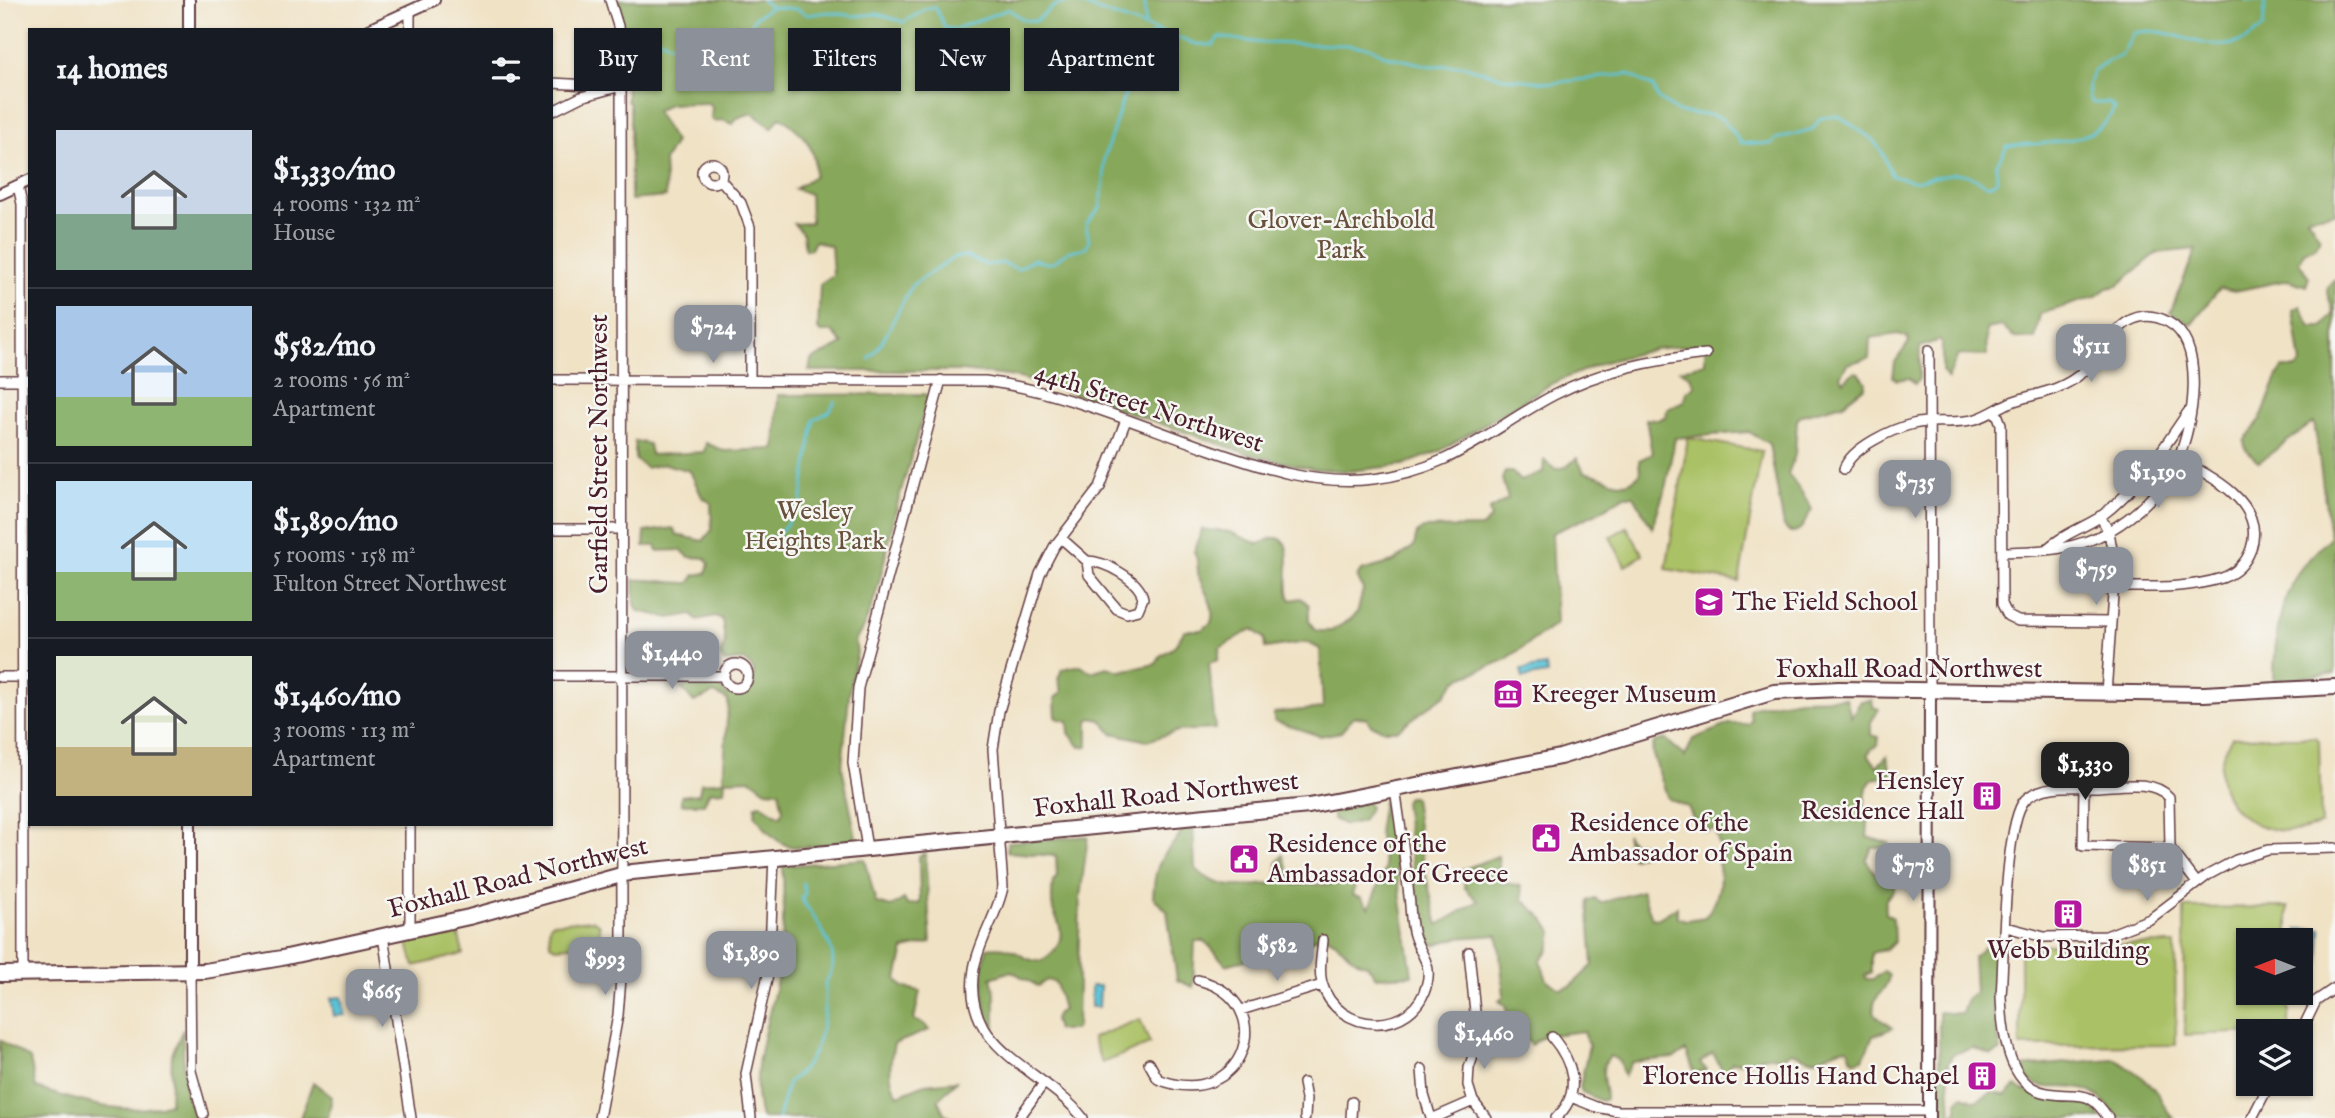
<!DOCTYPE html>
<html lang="en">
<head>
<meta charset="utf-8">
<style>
	body { margin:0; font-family:"IM FELL English",serif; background:#242831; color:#f1f3f6; height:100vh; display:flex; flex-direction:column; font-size:26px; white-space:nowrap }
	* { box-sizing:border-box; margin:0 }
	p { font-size:23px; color:#9ea1a6 }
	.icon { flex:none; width:38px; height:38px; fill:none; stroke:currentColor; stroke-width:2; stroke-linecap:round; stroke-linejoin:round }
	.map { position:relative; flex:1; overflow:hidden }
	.drawer { position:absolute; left:28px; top:28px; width:525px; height:798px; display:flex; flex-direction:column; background:#171b24; border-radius:0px; box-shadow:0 2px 5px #0004 }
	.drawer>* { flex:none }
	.hud { position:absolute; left:574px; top:28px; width:665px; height:63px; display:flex; gap:14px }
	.needle { width:46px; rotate:270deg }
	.buttons { position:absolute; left:2236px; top:928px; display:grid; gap:14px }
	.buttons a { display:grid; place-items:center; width:77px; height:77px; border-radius:0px; background:#171b24; box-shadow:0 2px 5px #0004; font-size:35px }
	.price { position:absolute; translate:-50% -60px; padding:0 16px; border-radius:14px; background:#8c9099; color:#fff; font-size:23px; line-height:46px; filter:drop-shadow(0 2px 4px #0008) }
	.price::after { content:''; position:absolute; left:50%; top:42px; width:21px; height:16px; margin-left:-10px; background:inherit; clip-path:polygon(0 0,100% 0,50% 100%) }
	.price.active { background:#222; color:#fff }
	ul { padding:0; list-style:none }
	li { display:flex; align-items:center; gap:21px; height:175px; padding:0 28px }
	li+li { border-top:2px solid #363941 }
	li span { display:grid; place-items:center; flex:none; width:196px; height:140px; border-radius:0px; color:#555 }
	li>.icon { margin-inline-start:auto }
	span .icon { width:84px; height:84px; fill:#fffc; stroke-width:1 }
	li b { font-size:30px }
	h2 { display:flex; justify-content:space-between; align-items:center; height:84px; padding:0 28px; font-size:30px }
	.pill { padding:0 24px; border-radius:0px; background:#171b24; box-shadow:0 2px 5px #0004; font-size:24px; line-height:63px }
	.pill.active { background:#8c9099; color:#fff }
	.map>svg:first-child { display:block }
</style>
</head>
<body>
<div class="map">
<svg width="2335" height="1118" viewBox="0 0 2335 1118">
	<rect width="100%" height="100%" fill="#f6f6f2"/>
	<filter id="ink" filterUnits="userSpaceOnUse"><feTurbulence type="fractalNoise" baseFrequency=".0143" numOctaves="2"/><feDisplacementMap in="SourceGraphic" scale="14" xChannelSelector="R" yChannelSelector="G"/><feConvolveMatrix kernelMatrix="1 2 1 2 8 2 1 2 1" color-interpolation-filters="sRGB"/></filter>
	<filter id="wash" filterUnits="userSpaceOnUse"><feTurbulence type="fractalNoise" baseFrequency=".00686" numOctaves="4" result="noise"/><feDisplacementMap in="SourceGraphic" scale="28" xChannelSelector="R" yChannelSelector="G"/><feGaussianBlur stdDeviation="1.57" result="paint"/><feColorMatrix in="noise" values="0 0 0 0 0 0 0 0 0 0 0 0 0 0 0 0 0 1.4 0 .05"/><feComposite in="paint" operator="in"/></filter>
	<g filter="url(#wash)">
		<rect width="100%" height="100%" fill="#f0e2c5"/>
		<!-- green -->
		<path fill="#aac165" stroke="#7a7048" stroke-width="2" d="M1688 438 1762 451 1739 582 1666 569Z
			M1627 527 1643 555 1625 566 1610 537Z
			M2232 737H2315L2319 740 2321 824C2259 851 2193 795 2232 737Z
			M2288 907V940H2249V992H2289V1031L2185 1035 2184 908Z
			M593 920 599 925 600 939 597 944 556 947 550 944 549 927 552 923Z
			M457 927 463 954 414 966 407 939Z
			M2175 944 2176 1045 2020 1046V945Z
			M1140 1019 1150 1044 1102 1063 1092 1038Z"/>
		<!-- forest -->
		<path fill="#87a75a" stroke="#686342" stroke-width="2" d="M618 0H2335V213L2307 217 2320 238 2315 247 2304 252 2299 262 2309 277 2306 286 2288 280 2235 291 2220 288 2191 324 2170 313 2196 249 2157 253 2117 286 2107 288 2095 297 2040 314 2035 339 2014 338 2003 326 1986 329 1987 356 1958 355 1948 379 1942 371V344L1939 340 1920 347 1919 379 1915 384 1909 378 1897 380 1893 377 1895 362 1909 342 1907 337 1898 334 1870 338 1869 358 1847 364 1840 376 1844 381 1854 372 1859 373 1866 382 1865 387 1843 404 1802 415 1797 420 1795 455 1788 474C1793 479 1810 504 1812 510 1804 520 1804 533 1789 532L1784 527 1769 444 1749 432 1675 438 1665 489 1652 528 1634 496H1625L1595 514 1552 533 1556 624 1505 660 1456 680 1445 695 1397 730H1385L1371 725 1367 719 1354 716 1341 732 1320 736 1274 721V713L1323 708 1320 649 1307 642 1265 648 1264 638 1252 629 1220 648 1218 660 1209 663 1215 729 1178 731 1147 741 1112 733 1101 720 1091 718 1088 721V746L1080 747 1069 733 1068 721 1056 718 1055 698 1062 692 1058 679 1062 669 1081 665 1091 672 1107 667 1120 671 1156 664 1160 656 1174 647 1185 630H1201L1211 623C1217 604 1202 590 1198 574 1197 565 1199 561 1194 552L1202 529 1230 532 1258 544C1264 543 1267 539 1273 538 1299 535 1281 586 1291 600L1301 598 1309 605V621L1316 631H1331L1351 619 1358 611 1363 589 1357 577 1361 571 1393 562 1414 546 1417 533 1423 528 1483 527 1491 518 1489 510 1508 499 1502 479 1505 472H1512L1520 481 1543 472 1544 460 1555 469 1566 467 1577 458 1584 472C1610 477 1622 493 1640 474L1639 460 1652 454 1646 419 1658 420 1666 416 1667 409 1684 401 1686 392 1695 386 1690 376 1680 370 1705 363V347L1697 345 1654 349 1605 362 1553 383 1438 452 1403 465 1350 471 1313 469 1252 455 1075 394 1016 377 961 371H809L811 360 843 344 832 332H821L818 329 820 284 833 275 831 246 815 241 811 249 805 250 803 234 794 224 811 223 810 194 795 189 814 176C818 148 802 131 780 117L772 128 752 113 737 118 733 124 722 120 716 122 711 119 712 106 708 103 669 104 656 111 675 142 664 161 666 197 631 200 630 104 627 101 625 39Z
			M2335 279V673L2274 681C2274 644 2278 606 2297 574 2305 561 2320 549 2330 537L2314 422 2259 462 2246 450 2244 442C2247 435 2253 431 2257 424 2269 406 2271 384 2283 368H2297L2301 364 2293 310 2300 306 2311 327H2323L2333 314C2332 299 2319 291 2335 279Z
			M925 394 928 396C919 433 907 469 897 506 888 541 876 615 855 640L857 653 850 687 842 767 856 837C846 844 797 850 786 845 772 839 764 827 755 815L756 805 761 804 780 816 783 810 779 791 766 790 751 779 725 780 724 791 709 792 704 804H681V796L699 794 701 783 723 781 728 704V700L714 693 694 702 681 688 694 683H716L727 695H737L750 689 754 670 744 660 724 662 720 656 725 643 722 619 715 616 697 620 692 614 670 618 638 611 635 604 634 580C654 578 670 584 689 583L695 575 706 573 709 564 705 558 689 557 681 550 657 551V546H644L645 532 673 528 677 535 703 541 712 530 711 503 702 497 690 471 665 464 646 468 635 459V441L649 444 651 455 704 452 706 443 724 451 775 449 778 395Z
			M1846 698 1851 717 1861 701 1872 700 1873 707 1879 709 1871 722V735L1879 737 1878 745 1871 749 1868 755 1877 766 1887 756 1892 775 1873 779 1867 787 1864 807 1869 812 1867 837 1889 843 1887 847 1872 848 1866 860 1880 880 1895 884 1894 891C1885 898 1884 902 1885 913L1893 918 1894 942 1887 949 1871 953V973L1865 975 1866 979H1873L1884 971 1889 976C1889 990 1868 998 1875 1013 1878 1021 1888 1023 1893 1028L1873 1036 1863 1059 1856 1061 1852 1059 1848 1048C1835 1048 1827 1057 1814 1059 1806 1059 1799 1054 1791 1052L1780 1058C1765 1051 1750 1066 1732 1062L1724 1074 1713 1053 1700 1063 1707 1070 1695 1074 1686 1051 1674 1058 1632 1062 1624 1076 1619 1061 1610 1056C1597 1069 1606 1084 1606 1099L1601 1101 1582 1092 1580 1087 1589 1045 1584 1031 1543 1036 1531 1045 1524 1037H1496L1494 1033C1505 1027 1510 1017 1505 1005L1499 1001 1504 996 1498 935 1457 938 1427 947 1420 929 1404 802 1408 797H1414L1423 864 1438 925 1478 901 1465 888 1462 870 1498 856 1501 882 1521 886 1523 900 1543 918 1553 933 1549 950 1540 960 1547 980 1560 989 1571 986 1593 965 1588 901 1595 898 1600 903 1642 891 1652 918 1657 919 1677 907V917L1686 920 1705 917C1718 901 1723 883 1718 862L1722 856 1715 829 1705 831 1698 828 1688 807 1668 799 1652 752 1654 742 1666 739 1685 757 1693 739 1729 724H1748L1751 720 1749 710 1753 707 1800 699Z
			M1383 801 1389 817 1412 975 1376 977 1367 964C1349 962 1343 941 1323 936L1314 939 1287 962 1284 950 1226 965 1205 941H1195L1193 987 1177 980 1167 911 1153 897C1154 884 1155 870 1162 858 1168 847 1181 839 1183 826L1193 824 1195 868C1219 893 1246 886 1278 883L1277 863 1283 855 1294 885 1340 884 1348 877 1356 883 1352 895 1361 898 1369 908 1385 869 1378 832Z
			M1367 802 1370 808 1362 821 1345 825 1333 819V808Z
			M1626 834 1632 843 1639 842 1645 848 1643 854 1633 858 1630 855Z
			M1088 836 1080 898 1077 1026 1074 1030H1057L1054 1020 1057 1013 1063 1010 1056 983 1047 980 1038 986 1011 971 991 978 995 993V1028L992 1027C981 1002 980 975 987 948 1018 943 1019 962 1041 961 1062 949 1065 933 1055 915 1050 906 1052 890 1053 881L1057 877 1056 856 1007 852 1008 842Z
			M925 853 931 943 904 949 897 979 903 987 920 991 914 1020 924 1024 929 1030 894 1044C890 1062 887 1079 898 1095L925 1084 956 1081 938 1100 944 1113 952 1118H761C747 1067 771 1020 779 969 784 935 784 900 783 866L865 859 876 903 891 907 904 899 907 905 920 903 919 856Z
			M1993 946 1998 954 1994 1011 2001 1051 1992 1055 1973 1048 1953 1054 1948 1063 1951 1114 1957 1112V1101L1963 1096 1976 1101 1991 1093 2006 1095 2016 1086C2039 1099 2058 1099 2084 1099L2102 1118H1939V1012L1962 1014 1967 998 1975 992 1973 957 1984 947Z
			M183 1029C184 1061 181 1088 195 1118H0V1040L30 1059 36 1088C79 1101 127 1118 170 1103L172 1054Z
			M2112 1059C2123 1062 2147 1080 2155 1089 2163 1100 2163 1109 2174 1118H2116C2082 1059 2041 1112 2019 1067Z
			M313 1082 332 1097 328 1118H300Z"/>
		<!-- water -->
		<path fill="#5ac3d6" stroke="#527180" stroke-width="2" d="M1546 666 1547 674 1523 678 1521 670Z
			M2298 929H2321L2319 966H2301Z
			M1091 986H1100L1099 1007H1091Z
			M342 997 345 1015 334 1016 331 998Z"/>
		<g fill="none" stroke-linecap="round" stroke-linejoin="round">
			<!-- stream -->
			<path stroke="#5ac3d6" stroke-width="2.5" d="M762 0 771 7 796 9 808 15 828 12 853 16 877 14 904 22 927 8 935 7 945 28 955 29 1008 9 1024 20 1036 21 1054 6 1071 1 1196 44 1213 45 1219 37 1262 43 1347 45 1372 48 1386 56 1431 66 1461 65 1505 78 1553 83 1628 74 1653 87 1658 99 1680 113 1710 115 1722 119 1742 143 1772 144 1776 139 1813 129 1821 118 1839 116 1872 139 1882 152 1892 176 1914 181 1955 173 1968 175 1989 186 1997 180 1996 166 2007 146C2040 142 2100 147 2114 108L2109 103H2093L2089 98C2086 72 2097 64 2121 56L2134 33C2172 24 2204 55 2240 42 2248 40 2256 32 2263 28L2265 4 2260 0H2247
				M1145 0V25
				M652 35 676 47 722 38 737 39 748 33 754 18 770 8
				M869 359 881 344 912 285 955 257 965 256 987 265 1003 263 1018 269 1034 259C1051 265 1050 266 1064 254 1069 250 1080 250 1086 247L1089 241 1086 224 1100 208 1104 181V158L1124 96 1151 35 1158 31
				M762 547 780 533 801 504 814 420 830 411 835 401
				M778 1118 788 1082C821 1062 826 1018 825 982 848 956 816 923 801 898L805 894 803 883"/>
		</g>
	</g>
	<g filter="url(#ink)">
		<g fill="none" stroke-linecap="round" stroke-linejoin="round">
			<!-- minor casing -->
			<g stroke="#633c42" stroke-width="12">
				<path id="minor" d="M410 11V30
					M551 83 609 86
					M551 112 581 97 621 86
					M702 173a10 10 0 1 1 20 0a10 10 0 1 1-20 0Z
					M720 179 741 203 750 227V380
					M18 186 22 204 23 974
					M1929 350 1930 690
					M0 380H30
					M551 380 985 381C1062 391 1136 424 1208 449 1262 468 1316 486 1373 479 1452 470 1488 430 1554 395 1602 370 1652 360 1706 354
					M1996 411 2001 424 2002 604 2008 616 2018 621 2109 622
					M1844 469C1851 448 1892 429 1913 424 1934 419 1955 425 1976 419 1989 415 1998 408 2009 403 2021 398 2033 396 2045 392 2056 389 2069 383 2078 376 2105 353 2123 298 2168 322 2207 343 2193 426 2178 459 2166 487 2136 516 2109 531 2075 551 2041 551 2003 552
					M2100 516 2109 532 2115 567 2106 693
					M551 529H619
					M1061 538 1087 561 1089 575 1117 609 1127 613 1138 610 1143 598C1139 579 1104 561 1087 561
					M2048 548C2063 534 2083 528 2100 517 2137 490 2163 449 2188 412
					M2115 587C2150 587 2187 589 2222 578 2236 573 2246 563 2251 549 2268 497 2198 470 2162 451
					M724 676a12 12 0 1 1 24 0a12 12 0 1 1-24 0Z
					M551 676H724
					M0 677H30
					M2084 787 2083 846 2170 848
					M867 848 853 763 858 688 941 380
					M2006 927 2044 937 2106 936 2150 919 2208 875 2236 860 2268 850 2335 848
					M410 930V824
					M383 936 411 1118
					M1323 940C1322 954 1318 969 1322 983 1336 1035 1415 1038 1427 983 1432 964 1421 955 1415 938 1410 926 1411 909 1409 896 1405 861 1401 825 1395 790
					M1469 952 1475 1012 1481 1032 1469 1068 1468 1085 1473 1101 1486 1118
					M190 972 191 1071 203 1114
					M1241 1010 1322 985
					M2301 1032 2316 1001 2335 988
					M1552 1037C1573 1062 1583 1093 1556 1118
					M1149 1063 1158 1079C1244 1114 1283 1001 1198 980
					M1422 1069 1424 1095 1431 1118
					M1303 1083 1306 1099 1305 1118
					M1571 1097 1596 1107 1618 1111H1929
					M599 1118 618 1015 622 966 621 49 618 26 610 0
					M751 1118 746 1074 769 970 774 857
					M1019 1118 1044 1083
					M1083 1118C1044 1068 960 1051 974 969 979 940 997 916 1003 887L993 749 999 711 1040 574 1054 547 1100 487 1126 420
					M1351 1118 1352 1102
					M1434 1118 1473 1101
					M2108 1118C2088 1086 2078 1099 2047 1093 2007 1087 2002 1029 2001 996 2004 960 2004 822 2025 800 2042 783 2075 787 2098 787 2120 786 2153 779 2169 797L2170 848 2197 883
					M2252 1118 2270 1083"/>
			</g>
			<!-- tertiary casing -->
			<g stroke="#633c42" stroke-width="14">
				<path id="tertiary" d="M189 0V30
					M368 30 434 0
					M0 194 30 180
					M190 824V972
					M1929 1118 1930 690"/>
			</g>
			<!-- primary casing -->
			<g stroke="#633c42" stroke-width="18">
				<path id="primary" d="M0 974 205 971 282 958 469 917 632 872 1309 806 1560 757 1774 692 1839 689 2204 694 2335 687"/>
			</g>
			<!-- minor -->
			<use href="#minor" stroke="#fff" stroke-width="9"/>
			<!-- tertiary -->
			<use href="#tertiary" stroke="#fff" stroke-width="10"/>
			<!-- primary -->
			<use href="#primary" stroke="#fff" stroke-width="14"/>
		</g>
	</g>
	<!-- icons -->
	<defs>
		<g id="school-square" transform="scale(1.575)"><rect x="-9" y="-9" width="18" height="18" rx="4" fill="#b5179e" stroke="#f6f6f2"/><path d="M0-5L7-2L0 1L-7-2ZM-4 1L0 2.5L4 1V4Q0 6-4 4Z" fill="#fff"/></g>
		<g id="museum-square" transform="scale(1.575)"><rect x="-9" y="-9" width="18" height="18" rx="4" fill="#b5179e" stroke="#f6f6f2"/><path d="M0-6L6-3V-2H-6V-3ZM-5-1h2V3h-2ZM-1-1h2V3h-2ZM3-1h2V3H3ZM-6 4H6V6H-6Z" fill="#fff"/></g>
		<g id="building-square" transform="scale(1.575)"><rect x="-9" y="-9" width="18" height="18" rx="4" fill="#b5179e" stroke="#f6f6f2"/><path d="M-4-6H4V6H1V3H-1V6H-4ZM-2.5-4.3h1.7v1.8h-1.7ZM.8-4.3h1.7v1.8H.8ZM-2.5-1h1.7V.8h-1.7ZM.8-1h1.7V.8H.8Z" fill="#fff"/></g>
		<g id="civic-square" transform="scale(1.575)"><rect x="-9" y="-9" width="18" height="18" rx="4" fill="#b5179e" stroke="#f6f6f2"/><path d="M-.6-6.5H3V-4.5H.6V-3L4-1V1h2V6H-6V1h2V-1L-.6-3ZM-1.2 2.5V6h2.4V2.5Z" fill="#fff"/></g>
	</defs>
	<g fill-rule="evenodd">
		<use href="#school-square" x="1709" y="602"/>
		<use href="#museum-square" x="1508" y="694"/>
		<use href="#building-square" x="1987" y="796"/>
		<use href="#civic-square" x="1546" y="838"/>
		<use href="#civic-square" x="1244" y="859"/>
		<use href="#building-square" x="2068" y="914"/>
		<use href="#building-square" x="1982" y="1076"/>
	</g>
	<g text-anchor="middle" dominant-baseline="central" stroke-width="5" stroke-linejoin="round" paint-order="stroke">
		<!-- park labels -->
		<g font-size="26" fill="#67503c" stroke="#f6f6f2">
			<text x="1341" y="220">Glover-Archbold<tspan x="1341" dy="30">Park</tspan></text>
			<text x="815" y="511">Wesley<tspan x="815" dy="30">Heights Park</tspan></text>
		</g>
		<!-- street labels -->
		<g font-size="26" fill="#4a1f2b" stroke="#f6f6f2">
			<text transform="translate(1149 408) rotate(18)">44th Street Northwest</text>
			<text transform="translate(599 454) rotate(-90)">Garfield Street Northwest</text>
			<text x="1909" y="669">Foxhall Road Northwest</text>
			<text transform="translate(1166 795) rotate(-6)">Foxhall Road Northwest</text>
			<text transform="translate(518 878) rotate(-14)">Foxhall Road Northwest</text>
		</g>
		<!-- poi labels -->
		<g font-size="26" fill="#4a1f2b" stroke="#f6f6f2" text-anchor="start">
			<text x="1732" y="602">The Field School</text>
			<text x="1531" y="694">Kreeger Museum</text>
			<text x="1964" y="781" text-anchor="end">Hensley<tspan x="1964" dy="30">Residence Hall</tspan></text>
			<text x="1569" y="823">Residence of the<tspan x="1569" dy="30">Ambassador of Spain</tspan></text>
			<text x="1267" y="844">Residence of the<tspan x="1267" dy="30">Ambassador of Greece</tspan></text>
			<text x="2068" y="950" text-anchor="middle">Webb Building</text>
			<text x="1959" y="1076" text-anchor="end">Florence Hollis Hand Chapel</text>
		</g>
	</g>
</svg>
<div class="buttons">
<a><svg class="needle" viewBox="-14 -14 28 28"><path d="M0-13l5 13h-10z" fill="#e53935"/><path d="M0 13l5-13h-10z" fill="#9ea1a6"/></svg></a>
<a><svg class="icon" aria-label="layers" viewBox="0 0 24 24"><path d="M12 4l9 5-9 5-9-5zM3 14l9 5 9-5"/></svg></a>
</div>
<b class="price" style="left:713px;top:365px">$724</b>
<b class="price" style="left:2091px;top:384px">$511</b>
<b class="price" style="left:2158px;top:510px">$1,190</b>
<b class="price" style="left:1915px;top:520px">$735</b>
<b class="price" style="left:2096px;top:607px">$759</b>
<b class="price" style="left:672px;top:691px">$1,440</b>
<b class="price active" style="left:2085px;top:802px">$1,330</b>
<b class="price" style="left:1913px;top:903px">$778</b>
<b class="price" style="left:2147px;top:903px">$851</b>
<b class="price" style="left:1277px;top:983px">$582</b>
<b class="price" style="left:751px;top:991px">$1,890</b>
<b class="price" style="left:605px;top:997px">$993</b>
<b class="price" style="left:382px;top:1029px">$665</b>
<b class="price" style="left:1484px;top:1071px">$1,460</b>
<div class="hud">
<a class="pill">Buy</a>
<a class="pill active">Rent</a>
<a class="pill">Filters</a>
<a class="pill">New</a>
<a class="pill">Apartment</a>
</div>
<section class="drawer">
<h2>14 homes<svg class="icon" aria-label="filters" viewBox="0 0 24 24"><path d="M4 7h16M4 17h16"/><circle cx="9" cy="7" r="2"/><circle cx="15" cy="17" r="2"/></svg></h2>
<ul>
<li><span style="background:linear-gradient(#c9d6e8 60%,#7fa58c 0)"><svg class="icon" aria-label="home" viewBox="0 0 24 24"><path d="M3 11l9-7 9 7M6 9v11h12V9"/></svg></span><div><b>$1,330/mo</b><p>4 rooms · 132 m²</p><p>House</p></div></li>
<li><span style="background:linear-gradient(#a9c7e8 65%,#8fb573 0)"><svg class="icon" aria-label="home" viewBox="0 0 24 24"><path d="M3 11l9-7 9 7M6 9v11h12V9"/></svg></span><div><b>$582/mo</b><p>2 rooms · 56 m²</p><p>Apartment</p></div></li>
<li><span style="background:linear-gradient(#bfe0f5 65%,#8fb573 0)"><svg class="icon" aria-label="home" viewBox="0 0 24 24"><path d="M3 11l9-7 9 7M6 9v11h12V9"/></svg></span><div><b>$1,890/mo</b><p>5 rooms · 158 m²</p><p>Fulton Street Northwest</p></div></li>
<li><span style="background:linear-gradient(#dfe7d0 65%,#c2b280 0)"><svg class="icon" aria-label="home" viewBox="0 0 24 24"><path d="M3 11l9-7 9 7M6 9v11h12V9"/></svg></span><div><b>$1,460/mo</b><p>3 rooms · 113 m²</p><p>Apartment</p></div></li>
</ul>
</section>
</div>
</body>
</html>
